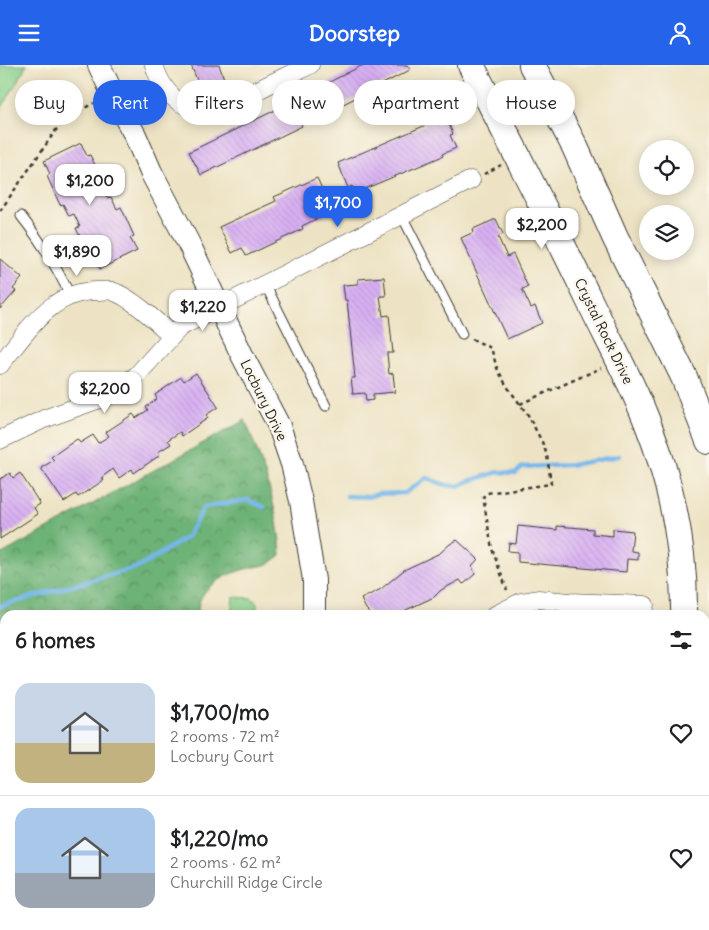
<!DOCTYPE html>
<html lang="en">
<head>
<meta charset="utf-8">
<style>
	body { margin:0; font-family:Delius,sans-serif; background:#f6f6f6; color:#202124; height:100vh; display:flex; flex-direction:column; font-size:19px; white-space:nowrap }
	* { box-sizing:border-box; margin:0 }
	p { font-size:16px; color:#757577 }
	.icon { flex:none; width:28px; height:28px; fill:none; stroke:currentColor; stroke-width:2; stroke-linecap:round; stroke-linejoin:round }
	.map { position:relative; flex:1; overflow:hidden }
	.drawer { position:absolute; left:0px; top:545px; width:710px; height:320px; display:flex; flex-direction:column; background:#fff; border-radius:15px 15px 0 0; box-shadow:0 2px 12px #0003 }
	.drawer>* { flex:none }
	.top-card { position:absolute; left:15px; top:15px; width:680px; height:45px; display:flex; gap:10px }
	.controls { position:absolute; left:639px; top:75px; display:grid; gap:10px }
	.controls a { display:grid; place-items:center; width:55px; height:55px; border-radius:50%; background:#fff; box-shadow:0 2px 12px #0003; font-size:25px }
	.price { position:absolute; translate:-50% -42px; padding:0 11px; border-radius:10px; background:#fff; color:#222; font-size:16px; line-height:32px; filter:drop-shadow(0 1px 2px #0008) }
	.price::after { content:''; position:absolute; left:50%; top:30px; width:15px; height:11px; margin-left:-8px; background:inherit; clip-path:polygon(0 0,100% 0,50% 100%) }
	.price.on { background:#2563eb; color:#fff }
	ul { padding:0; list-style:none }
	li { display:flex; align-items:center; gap:15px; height:125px; padding:0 15px }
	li+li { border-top:1px solid #e0e0e0 }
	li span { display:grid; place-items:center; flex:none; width:140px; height:100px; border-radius:15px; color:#555 }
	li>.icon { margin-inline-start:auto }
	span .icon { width:60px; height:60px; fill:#fffc; stroke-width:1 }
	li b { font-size:21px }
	h2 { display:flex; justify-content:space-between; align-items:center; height:60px; padding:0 15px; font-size:21px }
	.pill { padding:0 18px; border-radius:22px; background:#fff; box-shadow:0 2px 12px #0003; font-size:18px; line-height:45px }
	.pill.on { background:#2563eb; color:#fff }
	header { display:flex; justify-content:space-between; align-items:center; height:65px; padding:0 15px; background:#2563eb; color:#fff; font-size:22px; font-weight:700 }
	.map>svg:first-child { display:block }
</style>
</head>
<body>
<header><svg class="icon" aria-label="menu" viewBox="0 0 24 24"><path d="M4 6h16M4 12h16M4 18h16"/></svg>Doorstep<svg class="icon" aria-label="person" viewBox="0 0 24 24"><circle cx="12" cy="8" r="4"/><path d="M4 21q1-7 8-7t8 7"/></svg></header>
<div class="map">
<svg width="709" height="865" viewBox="0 0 709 865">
	<defs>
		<pattern id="forest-crowns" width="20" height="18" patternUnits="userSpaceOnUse" patternTransform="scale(1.25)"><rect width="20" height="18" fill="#6db276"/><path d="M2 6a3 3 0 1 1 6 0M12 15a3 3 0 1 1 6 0" fill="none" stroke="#599060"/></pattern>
		<pattern id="park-crowns" width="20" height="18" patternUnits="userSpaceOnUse" patternTransform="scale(1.25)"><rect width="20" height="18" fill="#87cf8a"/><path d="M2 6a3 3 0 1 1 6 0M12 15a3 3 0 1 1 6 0" fill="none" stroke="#74b176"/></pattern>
		<pattern id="building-back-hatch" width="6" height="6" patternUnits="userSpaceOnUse" patternTransform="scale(1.25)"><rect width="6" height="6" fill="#d8b0f3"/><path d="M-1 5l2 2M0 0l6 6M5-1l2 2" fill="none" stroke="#b997d0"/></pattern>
	</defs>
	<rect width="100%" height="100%" fill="#fbf7ec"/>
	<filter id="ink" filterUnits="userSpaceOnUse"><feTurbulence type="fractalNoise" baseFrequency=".02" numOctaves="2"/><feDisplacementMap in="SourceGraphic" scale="10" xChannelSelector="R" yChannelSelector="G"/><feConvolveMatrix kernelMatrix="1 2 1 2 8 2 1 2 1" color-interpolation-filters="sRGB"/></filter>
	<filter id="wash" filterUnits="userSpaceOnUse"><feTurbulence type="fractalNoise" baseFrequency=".0096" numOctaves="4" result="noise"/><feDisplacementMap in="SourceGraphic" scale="20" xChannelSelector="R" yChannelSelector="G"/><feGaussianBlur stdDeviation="1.12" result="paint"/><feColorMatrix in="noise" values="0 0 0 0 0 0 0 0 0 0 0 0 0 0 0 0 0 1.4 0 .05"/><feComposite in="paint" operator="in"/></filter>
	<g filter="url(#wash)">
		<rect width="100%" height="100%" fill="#ede3c4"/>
		<!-- forest -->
		<path fill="url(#forest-crowns)" stroke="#446749" d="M245 355C263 398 278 442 281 490 277 493 272 497 268 499 261 502 252 502 245 504 224 510 195 524 198 550H5V647L0 648V490Z"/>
		<!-- park -->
		<path fill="url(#park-crowns)" stroke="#527653" d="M233 532 252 533 257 539V550H231Z"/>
		<!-- pitch -->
		<path fill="#87cf8a" stroke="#527653" d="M0 0H27L0 46Z"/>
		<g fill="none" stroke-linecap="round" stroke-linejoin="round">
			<!-- stream -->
			<path stroke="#76b7ea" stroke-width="4.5" d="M347 431 369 432 377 429 405 428 426 413C438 416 454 427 466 417L498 407 516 408 522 402 571 400 619 391
				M0 541 139 502 187 472 204 442 248 435 264 442"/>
		</g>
		<g id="blocks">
			<!-- building -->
			<path fill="url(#building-back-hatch)" d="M191 0H219L226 19 202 28Z
				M363 0H407L410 5 310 56 298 33Z
				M290 38 302 61 201 110 189 87Z
				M442 42 453 69 450 70 456 83 442 89 443 91 355 128 352 121 348 123 338 98 426 60 422 51Z
				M81 78 87 91 90 90 97 104 104 119 101 120 107 133 111 132 117 144 121 142 134 171 130 173 137 186 100 204 93 191 90 192 76 163 80 162 74 149 69 151 63 139 60 140 47 111 50 109 44 96Z
				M317 113 327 135 323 138 328 148 302 161 303 164 246 191 242 183 232 188 219 162 276 136 274 132Z
				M496 154 503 169 498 172 507 192 513 189 528 222 522 224 531 243 535 241 542 258 507 274 461 173 474 167 473 164Z
				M0 194 22 213 13 224 16 226 0 244Z
				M384 212 386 231H380L383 251 389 250 393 288H387L389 309 393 308 395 327 373 329V335L366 336 365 328 353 329 351 313H355L347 235H345L343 220 358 219V214Z
				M196 308 218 342 206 350 208 353 182 371 180 367 168 375 171 379 158 387 160 390 134 408 132 404 119 413 113 404 102 412 104 415 92 423 78 432 76 429 64 437 41 403 54 395 51 392 77 374 80 378 93 370 98 378 109 371 106 367 133 349 136 353 148 345 146 342 157 334 155 330 181 312 184 316Z
				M10 408 13 413 20 408 40 439 34 443 38 449 0 474V414Z
				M518 461 557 465V461L593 464V469L613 471V464L633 466 631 486 638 487V495L627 494 626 507 518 497V487L508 486 509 478 516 479Z
				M457 475 478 494 472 501 475 509 465 518 463 519 460 515 441 525 434 532 406 545 401 550H372L366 544 361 534 381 524 404 505 440 488 450 479Z
				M5 661V716L0 722V667Z
				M75 860H119L123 865H69Z
				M276 860H345L362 865H274Z"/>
		</g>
	</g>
	<g filter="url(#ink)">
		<use href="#blocks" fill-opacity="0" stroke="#3b3a35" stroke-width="1"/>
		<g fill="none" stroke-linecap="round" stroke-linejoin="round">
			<!-- service casing -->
			<g stroke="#3b3a35" stroke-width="11">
				<path id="service" d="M401 149 462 269
					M21 151C41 176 56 201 70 230
					M265 219 326 341
					M0 806 5 812
					M642 860 661 865
					M21 865 28 860"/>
			</g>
			<!-- minor casing -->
			<g stroke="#3b3a35" stroke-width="19">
				<path id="minor" d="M154 0C165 35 190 53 227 39 238 35 248 29 258 25 275 16 293 8 310 0
					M0 300C27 267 50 226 97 226 102 226 108 225 112 226 131 232 156 256 171 270
					M0 375 44 354 105 332 122 322 137 310 180 262 471 115
					M569 537 645 540
					M495 550 521 537 538 534 569 537V550
					M0 752 5 749
					M422 860V865"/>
			</g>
			<!-- tertiary casing -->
			<g stroke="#3b3a35" stroke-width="24">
				<path id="tertiary" d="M99 0 115 34 135 70 151 107 189 179 243 292 279 361 292 399 301 436 314 515V550
					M705 617H709
					M196 865 200 860"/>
			</g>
			<!-- secondary casing -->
			<g stroke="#3b3a35" stroke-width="28">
				<path id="secondary" d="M471 0C512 80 553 160 592 241 610 278 631 316 646 354 671 416 685 483 684 550
					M532 0 575 82 615 172 684 312 709 376
					M705 741 709 725
					M620 865 621 860
					M672 865 673 860"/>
			</g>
			<!-- path -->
			<path stroke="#3b3a35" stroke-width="2.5" stroke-dasharray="4 4" stroke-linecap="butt" d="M484 109 501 100
				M0 146 56 65 73 49 94 38
				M472 274 491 283 497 303 506 320 528 350 542 377 547 390 551 419 487 428 483 432 492 484 507 525
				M520 339 601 303
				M0 732 5 728
				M0 842 3 847H0
				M139 860 142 865"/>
			<!-- service -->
			<use href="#service" stroke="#fff" stroke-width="9"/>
			<!-- minor -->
			<use href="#minor" stroke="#fff" stroke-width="18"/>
			<!-- tertiary -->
			<use href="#tertiary" stroke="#fff" stroke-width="22"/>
			<!-- secondary -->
			<use href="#secondary" stroke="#fff" stroke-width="26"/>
		</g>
	</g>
	<g text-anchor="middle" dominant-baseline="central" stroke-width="5" stroke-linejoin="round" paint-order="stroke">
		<!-- street labels -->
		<g font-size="14" fill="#1c1c1c" stroke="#fbf7ec">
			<text transform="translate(604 266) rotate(64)">Crystal Rock Drive</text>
			<text transform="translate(264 335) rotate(64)">Locbury Drive</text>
		</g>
	</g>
</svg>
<div class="controls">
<a><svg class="icon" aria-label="locate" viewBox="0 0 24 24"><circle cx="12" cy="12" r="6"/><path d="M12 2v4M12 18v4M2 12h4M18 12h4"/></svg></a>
<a><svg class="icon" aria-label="layers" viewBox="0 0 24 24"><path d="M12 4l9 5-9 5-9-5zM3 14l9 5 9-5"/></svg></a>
</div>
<b class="price" style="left:90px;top:141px">$1,200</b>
<b class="price on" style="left:338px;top:163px">$1,700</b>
<b class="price" style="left:542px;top:185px">$2,200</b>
<b class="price" style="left:77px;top:212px">$1,890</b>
<b class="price" style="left:203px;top:267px">$1,220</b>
<b class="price" style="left:105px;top:349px">$2,200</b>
<div class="top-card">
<a class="pill">Buy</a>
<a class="pill on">Rent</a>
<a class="pill">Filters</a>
<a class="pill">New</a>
<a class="pill">Apartment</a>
<a class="pill">House</a>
</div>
<section class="drawer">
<h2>6 homes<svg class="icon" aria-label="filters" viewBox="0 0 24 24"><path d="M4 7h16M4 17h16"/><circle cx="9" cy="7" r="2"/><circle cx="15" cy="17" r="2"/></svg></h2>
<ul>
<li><span style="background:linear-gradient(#c9d6e8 60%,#c2b280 0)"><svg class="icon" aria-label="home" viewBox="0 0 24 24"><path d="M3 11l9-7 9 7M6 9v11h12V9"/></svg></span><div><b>$1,700/mo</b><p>2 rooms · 72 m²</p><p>Locbury Court</p></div><svg class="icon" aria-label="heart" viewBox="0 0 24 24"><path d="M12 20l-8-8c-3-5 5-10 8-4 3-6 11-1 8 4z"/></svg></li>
<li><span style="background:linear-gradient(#a9c7e8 65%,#9aa5b1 0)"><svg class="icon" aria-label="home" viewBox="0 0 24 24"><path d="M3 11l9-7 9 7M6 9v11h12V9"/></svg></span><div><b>$1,220/mo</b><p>2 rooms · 62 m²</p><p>Churchill Ridge Circle</p></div><svg class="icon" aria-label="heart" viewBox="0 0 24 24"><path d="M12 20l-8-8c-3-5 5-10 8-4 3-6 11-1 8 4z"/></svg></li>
</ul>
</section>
</div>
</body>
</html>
